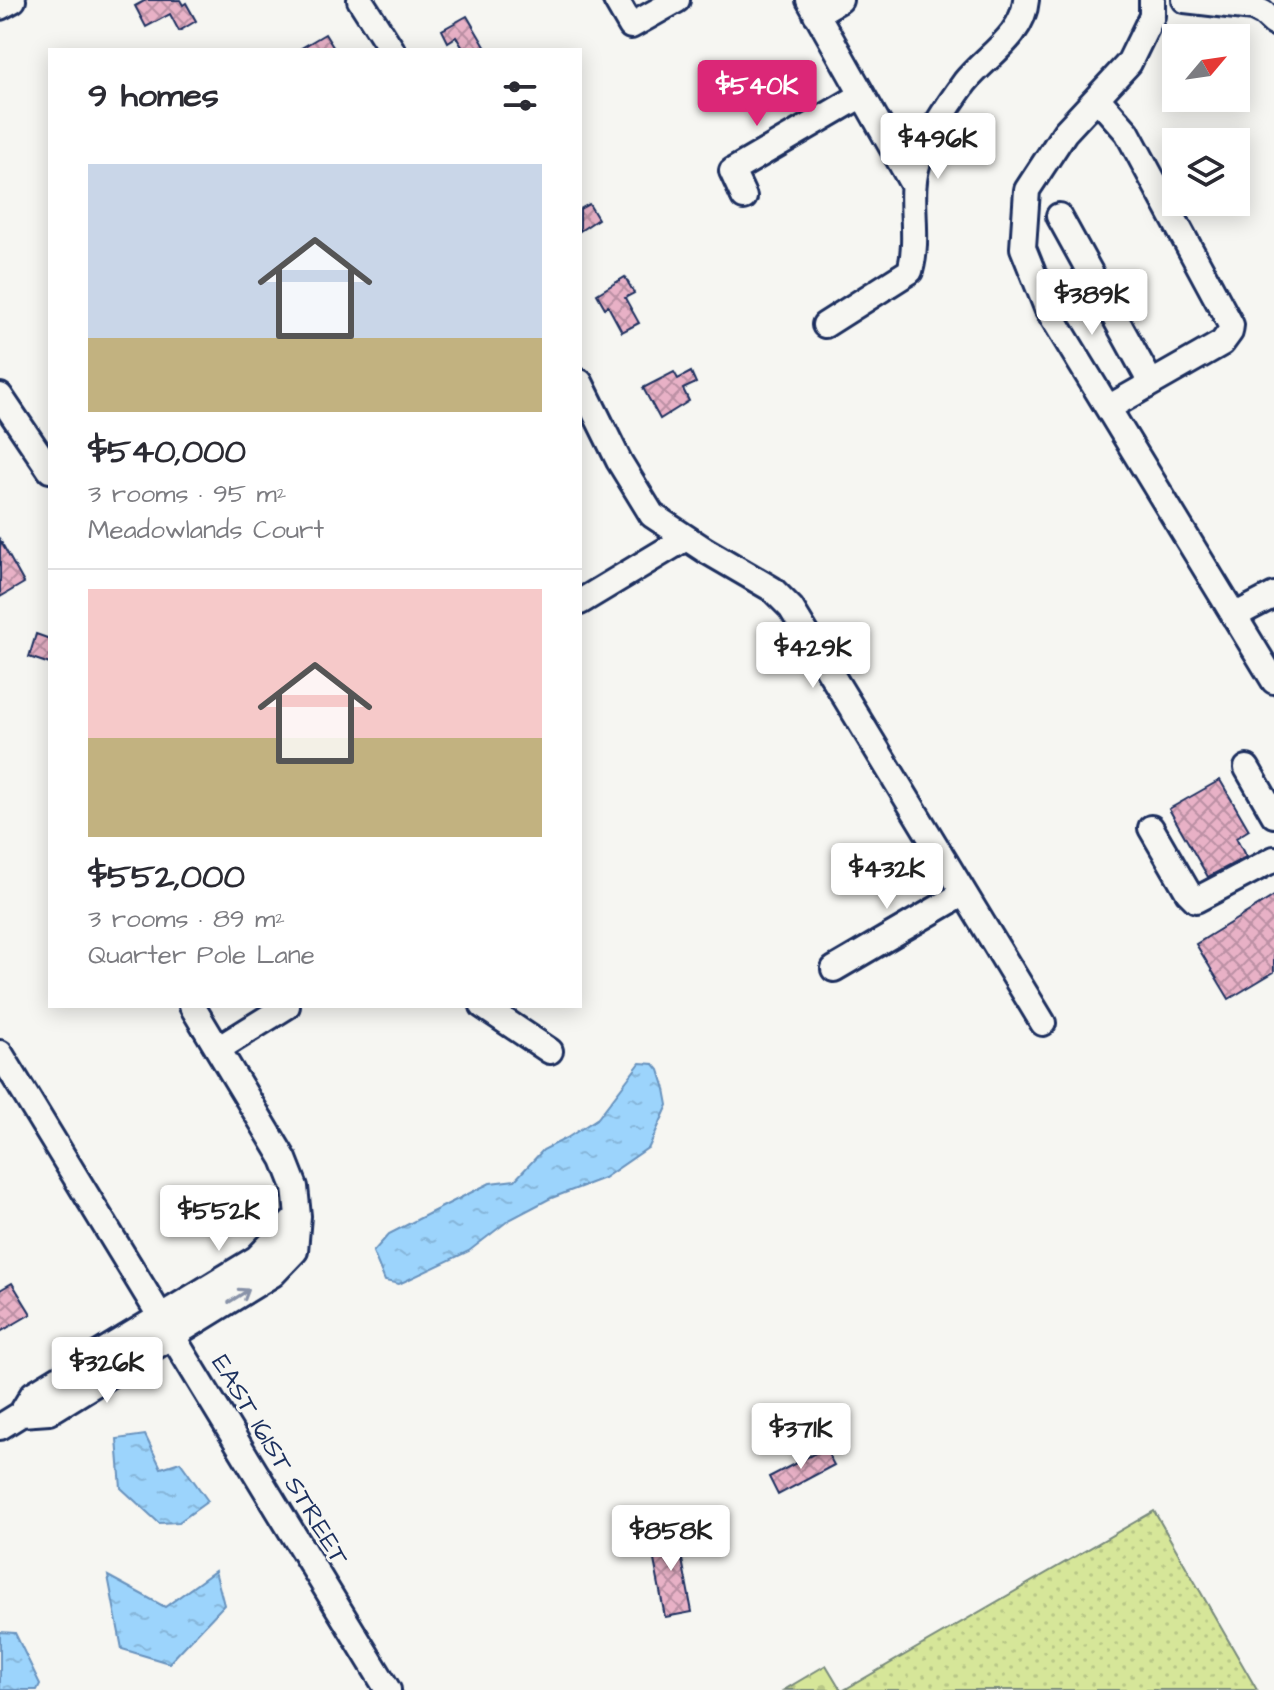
<!DOCTYPE html>
<html lang="en">
<head>
<meta charset="utf-8">
<style>
	body { margin:0; font-family:"Architects Daughter",sans-serif; background:#f2f2f3; color:#2b2b33; height:100vh; display:flex; flex-direction:column; font-size:30px; white-space:nowrap }
	* { box-sizing:border-box; margin:0 }
	p { font-size:26px; color:#7c7c81 }
	.icon { flex:none; width:44px; height:44px; fill:none; stroke:currentColor; stroke-width:2; stroke-linecap:round; stroke-linejoin:round }
	.map { position:relative; flex:1; overflow:hidden }
	.sheet { position:absolute; left:48px; top:48px; width:534px; height:960px; display:flex; flex-direction:column; background:#fff; border-radius:0px; box-shadow:0 4px 20px #0003 }
	.sheet>* { flex:none }
	.needle { width:52px; rotate:61deg }
	.controls { position:absolute; left:1162px; top:24px; display:grid; gap:16px }
	.controls a { display:grid; place-items:center; width:88px; height:88px; border-radius:0px; background:#fff; box-shadow:0 4px 20px #0003; font-size:40px }
	.price { position:absolute; translate:-50% -68px; padding:0 18px; border-radius:8px; background:#fff; color:#222; font-size:26px; line-height:52px; filter:drop-shadow(0 2px 4px #0008) }
	.price::after { content:''; position:absolute; left:50%; top:48px; width:24px; height:18px; margin-left:-12px; background:inherit; clip-path:polygon(0 0,100% 0,50% 100%) }
	.price.selected { background:#db2777; color:#fff }
	ul { padding:0; list-style:none }
	li { display:grid; align-content:center; gap:16px; height:424px; padding:0 40px }
	li+li { border-top:2px solid #e1e1e2 }
	li span { display:grid; place-items:center; height:248px; border-radius:0px; color:#555 }
	li>.icon { margin-inline-start:auto }
	span .icon { width:144px; height:144px; fill:#fffc; stroke-width:1 }
	li b { font-size:34px }
	h2 { display:flex; justify-content:space-between; align-items:center; height:96px; padding:0 40px; font-size:34px }
	.map>svg:first-child { display:block }
</style>
</head>
<body>
<div class="map">
<svg width="1274" height="1690" viewBox="0 0 1274 1690">
	<defs>
		<pattern id="grass-dots" width="8" height="8" patternUnits="userSpaceOnUse" patternTransform="scale(2)"><rect width="8" height="8" fill="#d6e699"/><path d="M2 2h.1M6 6h.1" fill="none" stroke="#b7c686" stroke-width="1.8" stroke-linecap="round"/></pattern>
		<pattern id="cemetery-stones" width="16" height="16" patternUnits="userSpaceOnUse" patternTransform="scale(2)"><rect width="16" height="16" fill="#d6e699"/><path d="M2 7V4a2 2 0 0 1 4 0v3zM10 15v-3a2 2 0 0 1 4 0v3z" fill="#b7c686"/></pattern>
		<pattern id="water-ripples" width="26" height="14" patternUnits="userSpaceOnUse" patternTransform="scale(2)"><rect width="26" height="14" fill="#9cd4fc"/><path d="M2 4q2-2 4 0t4 0M15 11q2-2 4 0t4 0" fill="none" stroke="#86b6da"/></pattern>
		<pattern id="building-cross-hatch" width="8" height="8" patternUnits="userSpaceOnUse" patternTransform="scale(2)"><rect width="8" height="8" fill="#e8b1c6"/><path d="M0 0l8 8M0 8l8-8" fill="none" stroke="#bb90a4"/></pattern>
	</defs>
	<rect width="100%" height="100%" fill="#f6f6f2"/>
	<filter id="ink" filterUnits="userSpaceOnUse"><feTurbulence type="fractalNoise" baseFrequency=".0125" numOctaves="2"/><feDisplacementMap in="SourceGraphic" scale="16" xChannelSelector="R" yChannelSelector="G"/><feConvolveMatrix kernelMatrix="1 2 1 2 8 2 1 2 1" color-interpolation-filters="sRGB"/></filter>
	<g filter="url(#ink)">
		<!-- grass -->
		<path fill="url(#grass-dots)" stroke="#788a7c" stroke-width="2" d="M1154 1511 1257 1690H844Z"/>
		<!-- cemetery -->
		<path fill="url(#cemetery-stones)" stroke="#788a7c" stroke-width="2" d="M826 1665 841 1690H784Z"/>
		<!-- water -->
		<path fill="url(#water-ripples)" stroke="#6892bd" stroke-width="2" d="M640 1063 654 1064 659 1070 665 1089 668 1105 649 1147 604 1178 549 1199 509 1220 469 1251 399 1284 385 1281 373 1252 389 1234 432 1212 490 1183 515 1180 543 1150 567 1138 598 1118Z
			M145 1435 161 1468 180 1462 208 1501 179 1522 159 1523 121 1488 117 1439Z
			M215 1571 224 1605 169 1663 122 1649 108 1576 165 1607Z
			M0 1632 15 1633 40 1684 37 1690H0Z"/>
		<!-- building -->
		<path fill="url(#building-cross-hatch)" stroke="#1b2f5e" stroke-width="2" d="M146 0H180L183 5 186 3 196 21 179 31 170 14 146 27 135 6Z
			M467 16 487 50H464L456 37 448 42 442 30Z
			M325 34 335 50H298Z
			M589 204 598 219 580 231V209Z
			M625 277 634 293 625 298 639 323 622 332 608 306 605 308 597 294Z
			M674 372 678 379 691 372 696 383 683 389 689 401 660 419 643 388Z
			M0 540 24 583 0 597Z
			M36 634 50 639V664L29 657Z
			M1220 780 1249 830 1236 838 1246 857 1208 877 1169 809Z
			M1274 896V972L1229 999 1196 944Z
			M12 1283 31 1314 0 1332V1290Z
			M825 1448 834 1465 778 1495 769 1477Z
			M676 1528 692 1612 665 1617 649 1534Z"/>
		<g fill="none" stroke-linecap="round" stroke-linejoin="round">
			<!-- minor casing -->
			<g stroke="#1b2f5e" stroke-width="30">
				<path id="minor" d="M360 0 392 50
					M616 0 631 26 677 0
					M809 0 912 183
					M1152 0V16L1129 63 1065 132 1027 190 1023 248 1047 308 1274 681
					M1185 0 1253 8 1263 13 1274 23
					M0 7 13 0
					M816 14 840 0
					M1097 98 1127 132 1231 325 1230 332 1222 343 1108 408
					M744 197 732 171 862 95
					M1059 216 1151 383
					M825 325 910 271C921 233 905 193 920 156 931 131 949 104 965 82 986 56 1023 36 1026 0
					M580 382 619 461 652 515 705 550 772 589 791 608 1043 1023
					M0 396 50 470
					M580 602 686 538
					M1234 616 1274 595
					M1247 768 1274 815
					M1151 828 1188 892 1196 900 1274 859
					M834 969 964 893
					M483 1006 550 1051
					M218 1049 287 1006
					M0 1053 388 1690
					M21 1414 49 1412 273 1274 295 1251 298 1216 295 1187 284 1159 192 1006
					M0 1427 21 1414 33 1394 257 1258 298 1216"/>
			</g>
			<!-- minor -->
			<use href="#minor" stroke="#f6f6f2" stroke-width="24"/>
		</g>
		<!-- one-way arrows -->
		<defs><path id="oneway-shaft" d="M-6 0H5M1.5-3L5.5 0L1.5 3" fill="none" stroke-width="1.6" stroke-linecap="round" stroke-linejoin="round" transform="scale(2)"/></defs>
		<use stroke="#8892a8" href="#oneway-shaft" transform="translate(239 1296) rotate(-32)"/>
	</g>
	<g text-anchor="middle" dominant-baseline="central" stroke-width="6" stroke-linejoin="round" paint-order="stroke">
		<!-- street labels -->
		<g font-size="26" fill="#1b2f5e" stroke="#f6f6f2">
			<text transform="translate(280 1460) rotate(59)">EAST 161ST STREET</text>
		</g>
	</g>
</svg>
<div class="controls">
<a><svg class="needle" viewBox="-14 -14 28 28"><path d="M0-13l5 13h-10z" fill="#e53935"/><path d="M0 13l5-13h-10z" fill="#7c7c81"/></svg></a>
<a><svg class="icon" aria-label="layers" viewBox="0 0 24 24"><path d="M12 4l9 5-9 5-9-5zM3 14l9 5 9-5"/></svg></a>
</div>
<b class="price selected" style="left:757px;top:128px">$540K</b>
<b class="price" style="left:938px;top:181px">$496K</b>
<b class="price" style="left:1092px;top:337px">$389K</b>
<b class="price" style="left:813px;top:690px">$429K</b>
<b class="price" style="left:887px;top:911px">$432K</b>
<b class="price" style="left:219px;top:1253px">$552K</b>
<b class="price" style="left:107px;top:1405px">$326K</b>
<b class="price" style="left:801px;top:1471px">$371K</b>
<b class="price" style="left:671px;top:1573px">$858K</b>
<section class="sheet">
<h2>9 homes<svg class="icon" aria-label="filters" viewBox="0 0 24 24"><path d="M4 7h16M4 17h16"/><circle cx="9" cy="7" r="2"/><circle cx="15" cy="17" r="2"/></svg></h2>
<ul>
<li><span style="background:linear-gradient(#c9d6e8 70%,#c2b280 0)"><svg class="icon" aria-label="home" viewBox="0 0 24 24"><path d="M3 11l9-7 9 7M6 9v11h12V9"/></svg></span><div><b>$540,000</b><p>3 rooms · 95 m²</p><p>Meadowlands Court</p></div></li>
<li><span style="background:linear-gradient(#f6c9c9 60%,#c2b280 0)"><svg class="icon" aria-label="home" viewBox="0 0 24 24"><path d="M3 11l9-7 9 7M6 9v11h12V9"/></svg></span><div><b>$552,000</b><p>3 rooms · 89 m²</p><p>Quarter Pole Lane</p></div></li>
</ul>
</section>
</div>
</body>
</html>
